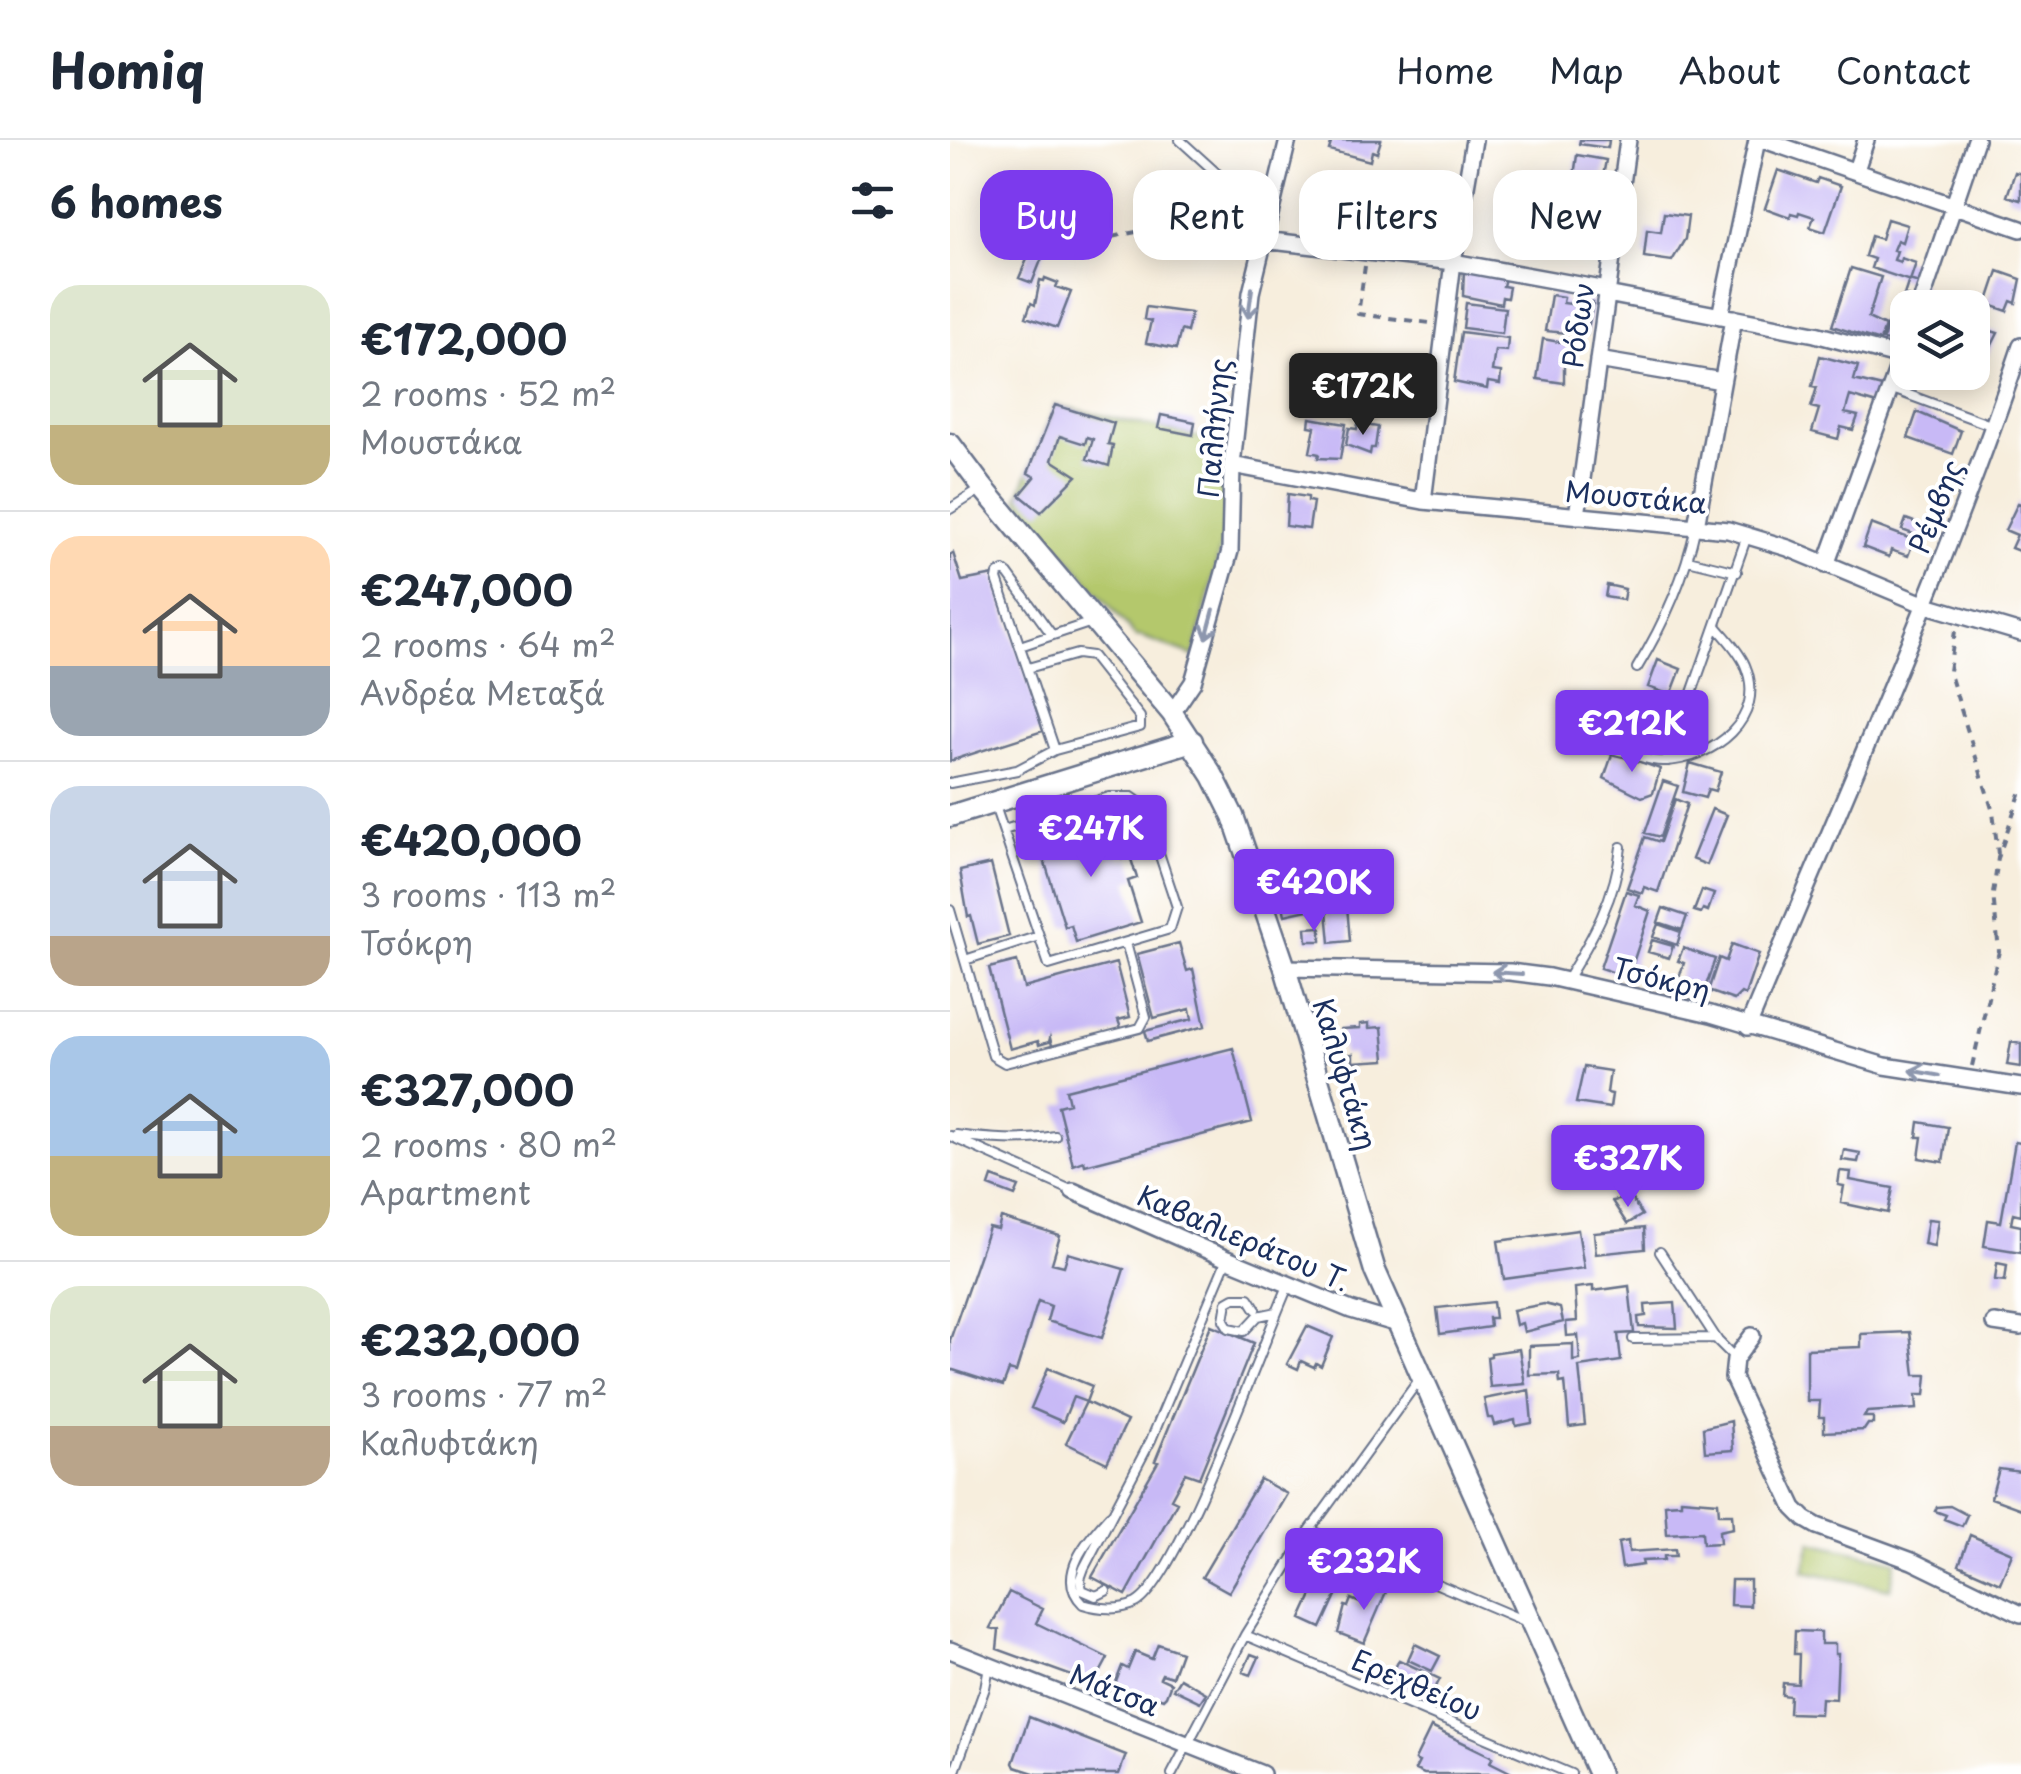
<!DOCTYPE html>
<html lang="en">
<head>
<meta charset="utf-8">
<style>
	body { margin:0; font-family:"Playpen Sans",sans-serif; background:#f2f2f3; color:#1f2937; height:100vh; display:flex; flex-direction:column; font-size:38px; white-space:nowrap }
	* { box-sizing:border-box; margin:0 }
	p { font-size:32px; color:#747a83 }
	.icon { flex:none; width:55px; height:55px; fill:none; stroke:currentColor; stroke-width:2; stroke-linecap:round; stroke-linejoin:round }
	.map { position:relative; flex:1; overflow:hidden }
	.side { display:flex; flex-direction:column; background:#fff; width:950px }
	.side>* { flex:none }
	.top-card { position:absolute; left:30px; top:30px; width:890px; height:90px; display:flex; gap:20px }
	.buttons { position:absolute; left:940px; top:150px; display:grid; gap:20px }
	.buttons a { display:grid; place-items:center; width:100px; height:100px; border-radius:20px; background:#fff; box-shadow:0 5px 25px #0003; font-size:50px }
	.price { position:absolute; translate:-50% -85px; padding:0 22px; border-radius:10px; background:#7c3aed; color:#fff; font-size:32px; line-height:65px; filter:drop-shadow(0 2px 5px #0008) }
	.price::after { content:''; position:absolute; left:50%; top:60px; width:30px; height:22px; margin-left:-15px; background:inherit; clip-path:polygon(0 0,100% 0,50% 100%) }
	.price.on { background:#222; color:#fff }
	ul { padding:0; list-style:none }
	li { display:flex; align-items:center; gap:30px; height:250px; padding:0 50px }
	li+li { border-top:2px solid #e0e1e3 }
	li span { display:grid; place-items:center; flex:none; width:280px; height:200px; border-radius:30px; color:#555 }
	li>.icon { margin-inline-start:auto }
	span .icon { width:120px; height:120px; fill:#fffc; stroke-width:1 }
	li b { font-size:42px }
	h2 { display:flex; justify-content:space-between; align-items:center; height:120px; padding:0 50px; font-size:42px }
	.tag { padding:0 35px; border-radius:30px; background:#fff; box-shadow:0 5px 25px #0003; font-size:35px; line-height:90px }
	.tag.on { background:#7c3aed; color:#fff }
	header { display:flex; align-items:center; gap:60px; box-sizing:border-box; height:140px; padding:0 50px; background:#fff; border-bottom:2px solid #e0e1e3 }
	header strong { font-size:48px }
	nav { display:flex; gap:55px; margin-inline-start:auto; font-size:35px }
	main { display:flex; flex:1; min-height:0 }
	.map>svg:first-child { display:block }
</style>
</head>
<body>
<header>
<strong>Homiq</strong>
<nav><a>Home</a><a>Map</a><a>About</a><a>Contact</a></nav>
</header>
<main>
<section class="side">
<h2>6 homes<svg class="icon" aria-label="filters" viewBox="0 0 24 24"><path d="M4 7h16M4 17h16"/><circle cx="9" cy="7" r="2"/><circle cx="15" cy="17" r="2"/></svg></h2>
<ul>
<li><span style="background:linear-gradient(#dfe7d0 70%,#c2b280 0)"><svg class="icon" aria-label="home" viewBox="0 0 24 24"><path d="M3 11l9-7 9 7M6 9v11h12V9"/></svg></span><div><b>€172,000</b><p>2 rooms · 52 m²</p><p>Μουστάκα</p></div></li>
<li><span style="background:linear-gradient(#ffd9b3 65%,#9aa5b1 0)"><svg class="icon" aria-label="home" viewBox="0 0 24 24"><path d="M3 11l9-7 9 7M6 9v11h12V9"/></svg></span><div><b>€247,000</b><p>2 rooms · 64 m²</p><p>Ανδρέα Μεταξά</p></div></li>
<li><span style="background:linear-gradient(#c9d6e8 75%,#b9a48a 0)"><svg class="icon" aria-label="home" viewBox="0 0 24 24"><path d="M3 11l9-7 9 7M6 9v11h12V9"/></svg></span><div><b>€420,000</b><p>3 rooms · 113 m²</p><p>Τσόκρη</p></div></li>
<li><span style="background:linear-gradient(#a9c7e8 60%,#c2b280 0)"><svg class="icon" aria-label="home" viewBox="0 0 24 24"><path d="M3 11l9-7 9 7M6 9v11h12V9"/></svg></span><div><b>€327,000</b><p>2 rooms · 80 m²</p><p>Apartment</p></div></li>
<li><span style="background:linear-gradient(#dfe7d0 70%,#b9a48a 0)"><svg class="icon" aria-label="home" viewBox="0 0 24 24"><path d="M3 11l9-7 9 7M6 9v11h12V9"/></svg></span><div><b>€232,000</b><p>3 rooms · 77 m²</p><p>Καλυφτάκη</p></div></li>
</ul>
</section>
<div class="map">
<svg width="1071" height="1634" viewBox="0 0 1071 1634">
	<rect width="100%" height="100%" fill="#fff"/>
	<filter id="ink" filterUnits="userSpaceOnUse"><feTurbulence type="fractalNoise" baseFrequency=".01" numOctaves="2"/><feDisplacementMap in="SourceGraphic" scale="20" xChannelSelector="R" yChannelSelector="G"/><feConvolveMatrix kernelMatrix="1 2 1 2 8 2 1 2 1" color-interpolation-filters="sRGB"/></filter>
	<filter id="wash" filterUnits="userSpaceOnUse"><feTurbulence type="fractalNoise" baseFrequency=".0048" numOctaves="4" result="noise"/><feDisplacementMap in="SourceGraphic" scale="40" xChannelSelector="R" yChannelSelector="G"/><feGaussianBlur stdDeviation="2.25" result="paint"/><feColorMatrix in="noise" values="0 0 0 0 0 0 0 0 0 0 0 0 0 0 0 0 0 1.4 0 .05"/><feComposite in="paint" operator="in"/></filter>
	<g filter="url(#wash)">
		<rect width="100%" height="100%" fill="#f7eedd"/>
		<!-- green -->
		<path fill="#b4c86c" stroke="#687c65" stroke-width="2.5" d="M105 265 279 304 275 389 244 516 190 496 186 497 68 358Z
			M861 1402 946 1421 940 1449 854 1431Z"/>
		<g id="blocks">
			<!-- building -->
			<path fill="#c8b9f6" d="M382 0H431L427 13 422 11 420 21 379 10Z
				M630 0H659L658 8 629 4Z
				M627 15 656 20 653 36 648 35 647 44 652 45 650 61 621 57Z
				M828 30 866 43 868 38 891 46 875 92 860 87 864 77 849 72 848 75 841 73 840 77 815 68Z
				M1065 32 1071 34V60L1057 56Z
				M618 71 649 75 648 89 641 88 640 97 646 98 645 110 638 109 637 116 610 112Z
				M714 73 738 76 735 99 722 121 694 117 697 90 711 92Z
				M937 79 957 85 952 102 947 100 943 110 947 111 944 120 950 122 951 118 966 123 960 141 921 128 924 119 915 116 921 96 931 99Z
				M51 85 98 103 82 143 69 138 81 110 46 97Z
				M514 127 528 129 527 134 555 138 553 146 559 147 557 158 552 157 551 164 513 156Z
				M901 128 931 137 918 178 935 186 930 201 882 186Z
				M1048 131 1071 139 1066 163 1061 161 1057 171 1037 164Z
				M95 138 108 143 106 147 121 152 107 188 76 177 81 163 85 165 90 140 94 141Z
				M959 140 973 144 968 160 954 155Z
				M601 155 614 157 613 163 629 165 630 160 643 162 637 195 595 191Z
				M516 163 555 168 552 193 513 188Z
				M196 167 241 173 237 192 231 190 226 209 196 203 201 181 194 179Z
				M937 185 956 191 954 199 942 196 940 202 933 200Z
				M1022 185 1048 193 1036 217 1022 211Z
				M511 192 558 198 557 211 545 210 542 231 551 232 550 244 538 242 537 249 504 242Z
				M593 199 620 204 618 216H614V243L587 239Z
				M870 216 908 226 904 240 932 247 927 264 900 256 895 273 908 276 903 290 891 287 888 299 862 292 869 269 861 267 867 247 862 246Z
				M105 265 164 283 158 304 163 305 159 326 137 319 143 299 137 297 135 304 110 296 102 320 127 336 91 372 70 355 85 337 78 333Z
				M967 272 1011 291 1003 314 958 298Z
				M211 275 245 282 243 295 208 288Z
				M360 278 396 284 390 319 368 318 369 314 360 312 365 287 359 286Z
				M408 284 428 287 425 308H421L420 314 396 305 399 288 407 289Z
				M338 354 358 357V361L363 362 359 389 336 386Z
				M1068 363 1071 364V412L1061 408 1067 395 1055 390Z
				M956 379 975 386 971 397 952 390Z
				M921 384 964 400 958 416 941 410 939 417 913 407Z
				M3 413 12 441 44 435 93 591 0 621V415Z
				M657 445 675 449 673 460 655 457Z
				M708 520 731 529 721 555 698 547Z
				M692 565 721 576 712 599 681 587Z
				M663 612 710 629 703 653 692 657 654 638Z
				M740 623 771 632 765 651 758 649 755 658 733 652Z
				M713 641 728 646 710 697 695 693Z
				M725 659 737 664 708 752 694 747 692 753 677 748 695 697 710 702Z
				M762 669 777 675 757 725 742 719Z
				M159 677 172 719 180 716 187 738 178 741 191 782 126 802 121 785 115 787 93 716 100 714 95 697Z
				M398 717 400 727 346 737 345 728Z
				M41 724 59 796 28 804 21 776 18 777 10 731Z
				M400 731 402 756 396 755 400 801 380 803 375 748 395 746V741L376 743 375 734Z
				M369 738 375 766 335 775 329 747Z
				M752 750 764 754 758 771 753 769 751 773 744 771Z
				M676 751 689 755 685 765 700 771 681 829 674 836 650 828Z
				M713 768 737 776 732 790 708 782Z
				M708 784 731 792 727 805 703 797Z
				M371 787V801H357L356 788Z
				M702 800 723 806 719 818 698 812Z
				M229 803 237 831 243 829 255 886 198 901 195 891 242 879 240 869 204 878 187 814Z
				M782 804 809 814 795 855 791 853 784 860 758 851 769 818 776 821Z
				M733 808 765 819 754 852 727 844 734 823 728 821Z
				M67 821 74 848 166 823 180 877 168 880 172 891 103 909 100 898 99 902 89 905 88 901 60 909 39 828Z
				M419 883V888L432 887 435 920 403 922V914L393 915 391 889 410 888V884Z
				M1061 902 1071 904V927L1057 925Z
				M283 908 302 982 135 1025 134 1021 123 1025 108 966 119 963 116 950Z
				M634 927 660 931 657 953 662 954 660 968 626 963Z
				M969 982 998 987 993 1022 969 1018 972 997H967Z
				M1065 1002 1071 1003V1075L1063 1073 1061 1084 1071 1086V1112L1034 1106 1038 1080 1051 1082Z
				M894 1010 910 1013 908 1022 892 1020Z
				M890 1031 901 1032 900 1040 943 1048 938 1073 891 1063 894 1046 888 1045Z
				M42 1037 69 1047 65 1056 39 1046Z
				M681 1058 692 1075 677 1084 662 1061Z
				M51 1078 110 1096 102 1123 114 1126 118 1113 174 1129 152 1198 97 1181 101 1166 88 1161 66 1232 59 1230 53 1246 0 1229V1200L39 1088 48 1090Z
				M978 1079 988 1080 984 1106 974 1104Z
				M694 1088 695 1109 646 1114 644 1093Z
				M628 1090 634 1128 554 1139 548 1101Z
				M1047 1123 1057 1125 1055 1141 1045 1140Z
				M643 1146V1151L679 1146 684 1193 668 1194 671 1221 629 1227 635 1285 619 1287 615 1242 610 1243 609 1234 579 1235V1206L623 1204V1221L630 1220 628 1195 617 1196 616 1182 627 1181 625 1148Z
				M543 1162 545 1178H539L540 1187 490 1194 487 1168Z
				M725 1163 727 1188 689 1187 688 1177 696 1176 695 1165Z
				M594 1164 610 1168 613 1182 574 1192 572 1183 566 1185 563 1170Z
				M261 1185 304 1203 249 1338 235 1333 221 1359 227 1362 176 1455 142 1437 208 1322 205 1321Z
				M357 1186 383 1197 371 1226 366 1223 364 1227 351 1221 348 1229 337 1224Z
				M960 1192 965 1235H977L975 1255H966L967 1269 917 1272 914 1277H923V1284H918L914 1290 874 1292V1277H869L870 1261H857V1209L911 1207V1194Z
				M569 1209 575 1244 540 1247 537 1217 541 1216V1213Z
				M98 1228 142 1246 136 1262 123 1257 113 1282 81 1268Z
				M579 1250 582 1283 566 1286 565 1280 544 1285 542 1278H538L534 1259Z
				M136 1262 177 1281 157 1323 116 1303Z
				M781 1281 783 1310 755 1312 753 1288Z
				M1049 1329 1071 1332V1369L1041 1358Z
				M310 1339 337 1354 279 1452 252 1437Z
				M731 1359 768 1362 769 1374H782L783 1388 769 1391 770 1403 753 1404 752 1392 717 1394 715 1364 731 1363Z
				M1000 1366 1017 1375 1012 1386 994 1379 996 1375 985 1371 987 1367Z
				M1020 1395 1062 1413 1050 1443 1009 1425Z
				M678 1401 679 1412 725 1409 726 1416H714V1420L692 1421 693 1425 672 1428 668 1403Z
				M380 1416 400 1425 371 1488 351 1479Z
				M431 1433 442 1438 414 1503 388 1493 395 1466 398 1467 401 1459 417 1466Z
				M781 1440H800V1466L780 1465Z
				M59 1452 93 1469 86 1483 158 1518 144 1544 47 1509 49 1490 40 1488Z
				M845 1491 871 1492V1504H885V1514H888L886 1559 871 1558 870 1574 839 1573 840 1556 832 1555 833 1543 848 1544 849 1514H844Z
				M208 1504 231 1512 222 1537 212 1534 210 1538 221 1543 216 1556 213 1559 200 1554 197 1562 187 1558 185 1564 161 1555 172 1526 178 1529 185 1512 202 1519Z
				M465 1504 490 1516 482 1531 458 1520Z
				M301 1514 309 1517 301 1535 293 1532Z
				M449 1520 490 1539 480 1558 439 1540Z
				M230 1538 256 1553 250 1562 223 1549Z
				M79 1577 176 1615 169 1634H87L65 1627 63 1623Z
				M481 1587 543 1617 540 1622 564 1634H474L465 1630 469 1622 465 1620Z"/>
		</g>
	</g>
	<g filter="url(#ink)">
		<use href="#blocks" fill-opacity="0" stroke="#68728a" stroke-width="2.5"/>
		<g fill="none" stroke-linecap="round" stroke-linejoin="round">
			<!-- lane casing -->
			<g stroke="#68728a" stroke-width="12">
				<path id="lane" d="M230 0 294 58 320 74
					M940 248 1043 286
					M0 369 30 350
					M738 420 787 432
					M102 495 58 434 54 431 48 434 47 439 105 610
					M70 506 142 482
					M687 528C714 484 735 436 746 386
					M644 595C651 609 663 609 677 613 689 616 702 622 715 621 763 619 818 579 795 525 789 511 777 499 767 487
					M718 621 797 396
					M0 643 67 630 105 610 190 587V577L142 516 127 514 78 528
					M44 663 99 825 220 789 227 767 193 665 182 657H159L54 690
					M0 770 43 916 55 923 190 888 196 877 176 803
					M15 820 89 796
					M616 841C642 799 666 757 671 707
					M6 995C39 999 72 1002 105 996
					M0 996 123 1051
					M710 1112 768 1201 785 1218
					M306 1169 299 1158H284L277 1162 274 1180 279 1188 294 1191 308 1176 327 1172
					M683 1199 766 1198
					M160 1375C139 1398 104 1436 133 1464 149 1469 170 1471 186 1463 229 1439 313 1201 339 1144
					M360 1390 577 1482
					M156 1451 146 1456 132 1450 130 1439 134 1428 201 1300 277 1119
					M295 1495 621 1634
					M4 1634 35 1548 39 1526
					M222 1634 295 1495 360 1390 471 1237"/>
			</g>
			<!-- street casing -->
			<g stroke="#68728a" stroke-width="20">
				<path id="street" d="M814 0 1071 89
					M906 30 916 0
					M313 100 503 122 657 150
					M657 154 865 194 951 217
					M969 168 1026 0
					M770 176 807 0
					M648 220 772 241
					M282 325 473 361 778 390 838 408 973 464 1071 493
					M473 361 503 122 524 0
					M627 376 678 0
					M746 386 784 178
					M876 425 958 200
					M222 573 243 542 280 411 282 325 301 153 338 0
					M335 828 560 832 599 837 761 874 935 926 1071 947
					M798 887C891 663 994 435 1071 206
					M123 1051 277 1119 401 1170 448 1184
					M1044 1183 1071 1187
					M802 1196 785 1219 783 1238 844 1368 855 1379 867 1386 962 1421 1071 1474
					M0 1510 312 1634"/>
			</g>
			<!-- secondary casing -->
			<g stroke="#68728a" stroke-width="25">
				<path id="secondary" d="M0 304 33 348 222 573 263 636 283 676 335 828 425 1131 649 1634
					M0 676 242 601"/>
			</g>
			<!-- path -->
			<path stroke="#68728a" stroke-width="4" stroke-dasharray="8 8" stroke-linecap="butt" d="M147 100 210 87 280 63
				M415 126 408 174 480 183
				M1005 491 999 531 1043 672 1048 714
				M1022 926 1049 811 1043 754 1048 718 1071 651"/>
			<!-- lane -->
			<use href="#lane" stroke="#fff" stroke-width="8"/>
			<!-- street -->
			<use href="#street" stroke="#fff" stroke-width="15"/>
			<!-- secondary -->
			<use href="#secondary" stroke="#fff" stroke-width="20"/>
		</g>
		<!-- one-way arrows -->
		<defs><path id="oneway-shaft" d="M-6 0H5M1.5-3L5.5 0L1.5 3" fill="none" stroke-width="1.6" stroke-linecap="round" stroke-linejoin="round" transform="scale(2.5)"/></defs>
		<g stroke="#8d97ae">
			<use href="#oneway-shaft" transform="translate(300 163) rotate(98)"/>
			<use href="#oneway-shaft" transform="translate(260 484) rotate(105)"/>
			<use href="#oneway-shaft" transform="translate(557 833) rotate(-176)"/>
			<use href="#oneway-shaft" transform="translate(975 933) rotate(-170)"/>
		</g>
	</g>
	<g text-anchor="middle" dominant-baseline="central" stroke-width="8" stroke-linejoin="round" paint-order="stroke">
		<!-- street labels -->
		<g font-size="28" fill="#1b2f5e" stroke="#fff">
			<text transform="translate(627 185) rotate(-82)">Ρόδων</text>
			<text transform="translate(263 288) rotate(-85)">Παλλήνης</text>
			<text transform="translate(686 356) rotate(5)">Μουστάκα</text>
			<text transform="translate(985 366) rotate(-68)">Ρέμβης</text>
			<text transform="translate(712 838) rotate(14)">Τσόκρη</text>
			<text transform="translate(396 934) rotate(73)">Καλυφτάκη</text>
			<text transform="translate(294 1097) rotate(23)">Καβαλιεράτου Τ.</text>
			<text transform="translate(467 1544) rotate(23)">Ερεχθείου</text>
			<text transform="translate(165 1549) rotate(22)">Μάτσα</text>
		</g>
	</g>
</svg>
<div class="buttons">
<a><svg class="icon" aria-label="layers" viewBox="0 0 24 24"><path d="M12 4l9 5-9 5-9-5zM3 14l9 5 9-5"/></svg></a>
</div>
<b class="price on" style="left:413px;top:298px">€172K</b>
<b class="price" style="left:682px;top:635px">€212K</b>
<b class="price" style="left:141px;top:740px">€247K</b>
<b class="price" style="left:364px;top:794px">€420K</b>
<b class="price" style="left:678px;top:1070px">€327K</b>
<b class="price" style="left:414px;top:1473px">€232K</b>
<div class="top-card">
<a class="tag on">Buy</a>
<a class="tag">Rent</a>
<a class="tag">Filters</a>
<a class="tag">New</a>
</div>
</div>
</main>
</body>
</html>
